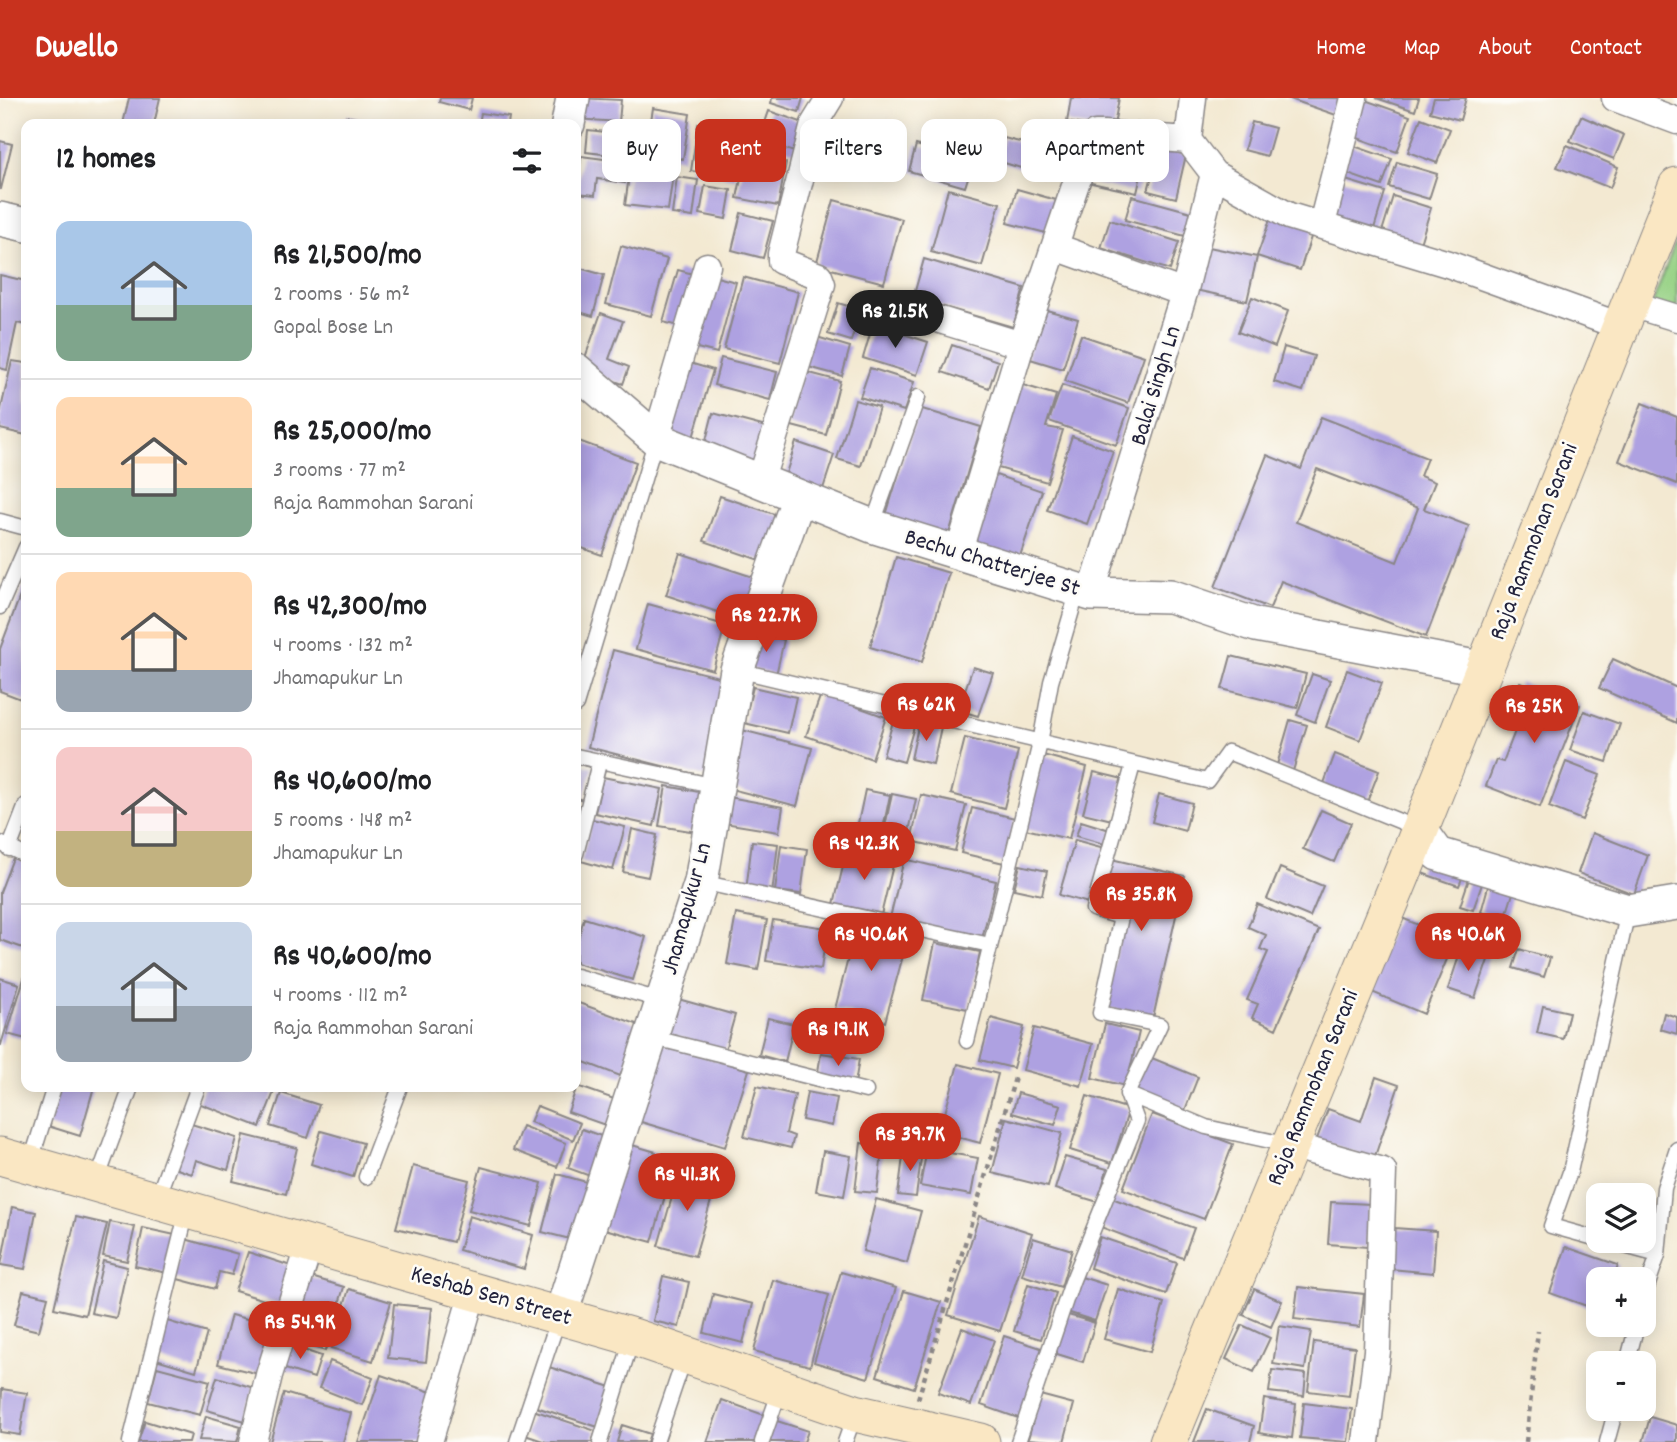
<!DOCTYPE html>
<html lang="en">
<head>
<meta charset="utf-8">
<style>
	body { margin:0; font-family:Dekko,sans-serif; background:#f2f2f2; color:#202124; height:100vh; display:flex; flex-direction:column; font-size:26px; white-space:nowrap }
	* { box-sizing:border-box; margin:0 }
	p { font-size:23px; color:#757577 }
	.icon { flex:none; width:38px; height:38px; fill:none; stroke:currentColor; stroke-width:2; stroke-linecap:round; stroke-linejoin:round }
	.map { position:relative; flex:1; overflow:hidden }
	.side { position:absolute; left:21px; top:21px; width:560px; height:973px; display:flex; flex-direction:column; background:#fff; border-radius:14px; box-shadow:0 4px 18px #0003 }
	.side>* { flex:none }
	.banner { position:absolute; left:602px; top:21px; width:665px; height:63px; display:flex; gap:14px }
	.buttons { position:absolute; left:1586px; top:1085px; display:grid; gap:14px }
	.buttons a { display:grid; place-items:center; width:70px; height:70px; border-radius:14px; background:#fff; box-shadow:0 4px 18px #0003; font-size:35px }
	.price { position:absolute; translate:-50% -60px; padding:0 16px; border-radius:24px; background:#c8321e; color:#fff; font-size:23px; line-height:46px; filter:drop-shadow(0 2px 4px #0008) }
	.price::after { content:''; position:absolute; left:50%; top:42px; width:21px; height:16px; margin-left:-10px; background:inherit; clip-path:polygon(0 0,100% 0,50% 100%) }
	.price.current { background:#222; color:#fff }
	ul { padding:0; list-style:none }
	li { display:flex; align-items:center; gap:21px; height:175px; padding:0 35px }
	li+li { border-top:2px solid #e0e0e0 }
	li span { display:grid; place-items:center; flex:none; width:196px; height:140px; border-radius:14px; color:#555 }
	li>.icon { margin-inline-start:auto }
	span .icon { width:84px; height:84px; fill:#fffc; stroke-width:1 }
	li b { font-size:30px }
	h2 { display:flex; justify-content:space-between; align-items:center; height:84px; padding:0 35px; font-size:30px }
	.pill { padding:0 24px; border-radius:14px; background:#fff; box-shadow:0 4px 18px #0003; font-size:24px; line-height:63px }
	.pill.current { background:#c8321e; color:#fff }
	header { display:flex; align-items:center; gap:42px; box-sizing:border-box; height:98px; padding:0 35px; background:#c8321e; color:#fff }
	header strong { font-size:33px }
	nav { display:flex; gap:38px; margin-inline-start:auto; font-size:24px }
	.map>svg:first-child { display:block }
</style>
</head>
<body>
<header>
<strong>Dwello</strong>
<nav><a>Home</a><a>Map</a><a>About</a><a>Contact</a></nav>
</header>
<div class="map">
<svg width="1677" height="1344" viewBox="0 0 1677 1344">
	<rect width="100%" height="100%" fill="#fdfcf7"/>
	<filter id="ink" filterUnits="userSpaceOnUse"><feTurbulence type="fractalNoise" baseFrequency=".0143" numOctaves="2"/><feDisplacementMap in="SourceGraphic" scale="14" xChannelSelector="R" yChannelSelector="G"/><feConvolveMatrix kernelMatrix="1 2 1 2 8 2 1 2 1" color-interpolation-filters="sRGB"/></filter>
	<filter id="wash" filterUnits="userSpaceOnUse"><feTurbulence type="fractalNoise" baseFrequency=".00686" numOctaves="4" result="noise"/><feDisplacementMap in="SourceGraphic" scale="28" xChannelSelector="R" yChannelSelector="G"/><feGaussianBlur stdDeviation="1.57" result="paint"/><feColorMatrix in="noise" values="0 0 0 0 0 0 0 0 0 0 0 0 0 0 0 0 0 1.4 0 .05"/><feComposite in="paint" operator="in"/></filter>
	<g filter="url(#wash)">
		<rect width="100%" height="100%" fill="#f3e9d2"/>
		<!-- green -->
		<path fill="#96d184" stroke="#5c7a60" stroke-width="2" d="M1677 139V231L1646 222Z"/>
		<g id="blocks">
			<!-- building -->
			<path fill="#aea1e1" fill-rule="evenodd" d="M129 0H160L154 26H123Z
				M440 0H472L469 12 439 4Z
				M578 0 621 2 619 24 576 21Z
				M772 0H803L799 14 771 5Z
				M1071 0H1119L1113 33 1067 24Z
				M1287 0H1342L1336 17Z
				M1376 0H1419L1415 13Z
				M1434 0H1466L1460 22 1430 14Z
				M1362 1 1410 18 1397 54 1349 37Z
				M653 10 690 16 683 61 646 55Z
				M769 13 804 25 794 54 759 42Z
				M481 15 509 19 508 26H479Z
				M346 18 382 25 381 26H345Z
				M1581 18 1624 37 1614 61 1570 43Z
				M1421 20 1450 31 1437 65 1408 54Z
				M1252 24 1275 30 1267 58 1244 52Z
				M698 26 742 33 735 80 691 73Z
				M588 32 632 37 629 59 586 54Z
				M1004 40 1031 47 1024 71 998 63Z
				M0 43 12 46 1 91H0Z
				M916 47 973 64 965 89 909 73Z
				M1351 47 1392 61 1382 88 1342 74Z
				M1567 47 1618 69 1610 90 1557 69Z
				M1159 50 1186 57 1176 100 1148 93Z
				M1093 54 1144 64 1137 95 1087 84Z
				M746 57 786 65 778 108 737 100Z
				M581 58 627 64 625 85 597 81 595 97 577 95Z
				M1397 64 1437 76 1429 101 1389 89Z
				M630 71 673 77 668 112 625 107Z
				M677 79 698 82 693 119 672 116Z
				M1339 80 1385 94 1373 134 1327 121Z
				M705 88 731 92 726 121 700 116Z
				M948 91 1000 105 982 168 931 154Z
				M1017 91 1056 102 1046 135 1007 125Z
				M1132 98 1191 114 1185 138 1125 122Z
				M1393 98 1431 110 1418 152 1380 140Z
				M834 102 902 121 884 185 816 167Z
				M741 115 773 123 763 160 732 152Z
				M1272 116 1314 130 1300 172 1257 158Z
				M1110 122 1179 144 1170 172 1101 150Z
				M621 148 667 161 651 218 606 206Z
				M1204 148 1257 159 1247 203 1195 192Z
				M924 161 1024 190 1013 229 913 200Z
				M576 169 604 177 593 218 576 213Z
				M678 172 701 178 687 230 663 224Z
				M0 177 26 183V227L17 225 7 272 0 270Z
				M709 177 736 184 717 255 689 248Z
				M743 179 798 194 780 265 724 251Z
				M1252 199 1288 213 1275 249 1238 234Z
				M838 205 861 212 851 243 828 236Z
				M1043 211 1078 221 1063 271 1027 260Z
				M601 215 623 223 609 261 629 269 623 286 581 271Z
				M873 226 928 244 917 277 863 260Z
				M810 237 850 249 842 278 801 267Z
				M1081 237 1144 258 1128 305 1065 283Z
				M952 247 998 263 989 290 942 274Z
				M1284 249 1314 258 1303 293 1274 284Z
				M721 260 777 274 770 302 714 287Z
				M12 263 26 265V337L0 331V315Z
				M683 263 713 272 692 343 661 334Z
				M870 270 914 284 904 313 860 299Z
				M802 273 840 283 826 337 788 327Z
				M1013 284 1056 297 1046 329 1063 332 1047 384 988 367Z
				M1062 287 1129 310 1116 347 1049 323Z
				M855 302 879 309 861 368 837 361Z
				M1642 305 1677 319V386L1619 363Z
				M919 310 981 329 946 446 883 427Z
				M713 315 766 329 756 368 703 354Z
				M1321 319 1427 360 1420 378 1435 384 1424 411 1469 428 1426 539 1281 483 1270 510 1215 489 1267 357 1301 371ZM1317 371 1418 410 1397 464 1296 424Z
				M1072 338 1113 353 1087 426 1047 412Z
				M576 342 636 364 602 457 576 448Z
				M796 344 834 357 820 400 782 388Z
				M993 376 1042 393 1018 464 969 448Z
				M720 398 783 419 768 465 704 443Z
				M680 455 762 482 748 524 666 497Z
				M896 459 949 475 922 564 870 549Z
				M26 482V603L0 593V551Z
				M648 506 725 527 713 572 636 551Z
				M756 534 784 542 776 577 747 569Z
				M613 552 730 582 706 679 588 649Z
				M1231 558 1306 576 1297 610 1222 591Z
				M1613 561 1677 590V625L1599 590Z
				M973 569 993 575 978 618 958 612Z
				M1347 572 1382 585 1360 642 1326 629Z
				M1312 576 1330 582 1315 624 1297 617Z
				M1520 584 1580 607 1540 709 1486 688 1496 662 1503 664 1522 615 1510 610Z
				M753 589 796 599 788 635 744 625Z
				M821 596 886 619 872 661 806 638Z
				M1584 613 1620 626 1607 664 1570 652Z
				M894 620 915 625 904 664 883 658Z
				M1290 622 1307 627 1293 673 1277 667Z
				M919 624 941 629 933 666 911 661Z
				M738 631 812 650 797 708 723 689Z
				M965 640 1018 653 1004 710 951 696Z
				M1335 656 1379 673 1367 704 1323 688Z
				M1043 657 1087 669 1069 741 1025 731Z
				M1566 664 1600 677 1582 722 1549 709Z
				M576 665 593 670 583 702 576 700Z
				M1094 674 1123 681 1112 722 1083 715Z
				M603 679 662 691 654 728 595 715Z
				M666 688 710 696 703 735 659 728Z
				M865 692 890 697 878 754 853 749Z
				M892 696 916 701 904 757 880 752Z
				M1159 696 1192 705 1185 733 1152 724Z
				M921 697 966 707 955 753 911 743Z
				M729 699 783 709 779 734 724 725Z
				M972 710 1015 720 1004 765 961 755Z
				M1321 712 1351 725 1334 764 1303 751Z
				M592 721 625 729 613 772 581 763Z
				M1081 723 1113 733 1108 747 1076 738Z
				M632 731 657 737 648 779 623 774Z
				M1592 735 1648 757 1634 796 1578 775Z
				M1075 742 1108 751 1092 806 1059 797Z
				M752 743 778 746 772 796 746 793Z
				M781 747 807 751 801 796 775 793Z
				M847 752 894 763 881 817 834 806Z
				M13 760 26 765V851L0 842V794Z
				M904 761 996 783 982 841 890 820Z
				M1111 761 1185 778 1153 920 1104 909 1126 812 1100 806Z
				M1423 761 1464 775 1459 788 1419 774Z
				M1020 767 1047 773 1042 797 1014 791Z
				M1280 770 1323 788 1310 819 1267 801Z
				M1470 778 1483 783 1473 812 1460 808Z
				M1489 785 1514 792 1505 821 1481 814Z
				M1257 806 1319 832 1276 931 1252 920 1258 906 1247 902 1268 854 1260 851 1266 837 1248 829Z
				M736 816 767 822 758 872 727 866Z
				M1397 818 1455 842 1424 916 1367 892Z
				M584 820 646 839 633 882 576 865V849Z
				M773 822 827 830 821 871 766 863Z
				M857 826 908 839 885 924 835 911Z
				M935 845 980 854 968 911 923 902Z
				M1462 849 1489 859 1475 900 1448 891Z
				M1519 851 1550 860 1544 879 1513 870Z
				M26 874V941L7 936Z
				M0 880 19 886 1 947H0Z
				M671 899 735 917 725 952 661 934Z
				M576 904 642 928 623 979 576 961Z
				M1543 908 1569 914 1563 941 1537 935Z
				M1664 915 1677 919V936L1660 931Z
				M768 920 794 926 785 964 759 957Z
				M991 920 1024 929 1013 970 980 962Z
				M1105 926 1139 934 1126 988 1092 980Z
				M1034 930 1093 946 1081 988 1023 972Z
				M654 943 749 972 725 1049 631 1021Z
				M821 955 859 961 855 986 817 980Z
				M1147 958 1198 979 1183 1017 1132 996Z
				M958 966 998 976 980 1045 940 1034Z
				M1376 979 1399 987 1374 1061 1317 1041 1328 1011 1361 1023Z
				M577 988 617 1002 608 1028 568 1014Z
				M757 988 795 997 786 1035 794 1038 791 1050 744 1039Z
				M59 989H94L80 1038 48 1028Z
				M204 989H276L260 1029 198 1005Z
				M807 994 837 1000 832 1028 802 1022Z
				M281 995 319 1007 308 1040 270 1028Z
				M1018 995 1061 1007 1055 1027 1012 1015Z
				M1087 998 1129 1011 1112 1065 1070 1052Z
				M537 1008 580 1025 573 1042 530 1024Z
				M1152 1016 1233 1046 1204 1121 1123 1091Z
				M1006 1020 1062 1035 1048 1089 992 1075Z
				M188 1025 237 1040 228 1072 196 1062 192 1076 174 1070Z
				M522 1028 566 1045 557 1069 513 1052Z
				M582 1031 604 1039 590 1078 568 1070Z
				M321 1033 363 1045 353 1079 311 1066Z
				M244 1037 297 1050 286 1096 233 1083Z
				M625 1045 656 1054 650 1074 670 1080 652 1144 601 1130Z
				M861 1045 883 1048 877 1095 855 1093Z
				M904 1051 922 1053 916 1099 898 1097Z
				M927 1051 978 1060 971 1097 920 1088Z
				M823 1053 851 1058 844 1098 816 1093Z
				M1065 1059 1107 1071 1098 1104 1055 1091Z
				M413 1068 469 1082 453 1144 396 1130Z
				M481 1069 542 1085 531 1128 469 1112Z
				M680 1071 717 1082 695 1158 658 1148Z
				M557 1076 590 1085 574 1142 542 1134Z
				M1109 1099 1194 1130 1183 1160 1098 1128Z
				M876 1101 921 1113 907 1165 863 1153Z
				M1331 1104 1370 1106 1367 1149 1328 1146Z
				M12 1109 36 1114 25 1171 1 1167Z
				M469 1118 533 1137 524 1171 459 1152Z
				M979 1118 1032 1135 1000 1233 948 1217Z
				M76 1119 107 1126 85 1217 54 1210Z
				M110 1124 135 1129 127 1163 103 1158Z
				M143 1130 175 1137 167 1175 135 1168Z
				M1394 1130 1436 1133 1433 1175 1391 1171Z
				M1100 1139 1177 1165 1166 1196 1090 1170Z
				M1033 1140 1072 1152 1061 1189 1022 1177Z
				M185 1141 238 1156 232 1177 219 1174 215 1191 174 1180Z
				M1566 1149 1618 1167 1613 1181H1598V1212L1550 1195Z
				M248 1154 297 1170 284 1208 235 1193Z
				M103 1163 127 1169 116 1220 91 1215Z
				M841 1174 896 1190 868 1280 814 1264Z
				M308 1178 344 1189 325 1253 288 1241Z
				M663 1178 689 1184 679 1229 653 1223Z
				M1078 1178 1107 1187 1095 1223 1067 1214Z
				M773 1182 829 1197 810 1268 754 1253Z
				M1028 1186 1056 1195 1041 1241 1014 1233Z
				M1298 1189 1364 1196 1360 1229 1294 1221Z
				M349 1191 391 1204 373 1263 331 1250Z
				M1118 1191 1164 1205 1150 1254 1104 1241Z
				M1254 1191 1282 1203 1271 1229 1243 1217Z
				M23 1193 48 1199 39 1233 14 1227Z
				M904 1193 941 1204 914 1290 877 1278Z
				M713 1196 753 1206 743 1245 704 1235Z
				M394 1206 432 1210 426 1264 388 1260Z
				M1065 1216 1095 1225 1083 1264 1054 1255Z
				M231 1217 271 1227 259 1276 218 1266Z
				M167 1223 207 1235 196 1273 156 1261Z
				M1242 1227 1270 1240 1254 1274 1226 1261Z
				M1279 1228 1311 1233 1305 1271 1273 1266Z
				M962 1230 994 1242 971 1307 938 1295Z
				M1004 1238 1044 1251 1021 1321 981 1307Z
				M1314 1244 1355 1249 1349 1298 1308 1293Z
				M286 1246 321 1258 314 1280 279 1269Z
				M330 1263 373 1280 362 1307 319 1290Z
				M157 1269 210 1283 200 1317 148 1304Z
				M549 1269 611 1289 598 1329 536 1309Z
				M1272 1272 1306 1276 1304 1298 1269 1294Z
				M381 1277 437 1296 421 1344H358Z
				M217 1279 254 1290 245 1323 207 1312Z
				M2 1291 27 1295 20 1337 0 1334Z
				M284 1295 351 1315 343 1344H270Z
				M1040 1297 1074 1306 1064 1344 1028 1341Z
				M1264 1301 1296 1306 1292 1340 1259 1335Z
				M722 1302 767 1318 758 1344H707Z
				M1304 1305 1352 1311 1348 1344 1300 1340Z
				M1207 1311 1254 1328 1250 1344H1194Z
				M533 1312 596 1333 592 1344H546L525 1337Z
				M206 1318 241 1328 237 1344 199 1342Z
				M1650 1319 1677 1327V1344H1643Z
				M774 1322 808 1333 804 1344H766Z
				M145 1323 191 1337 189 1344H138Z
				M622 1327 650 1336 647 1344H617Z"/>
		</g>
	</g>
	<g filter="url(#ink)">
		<use href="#blocks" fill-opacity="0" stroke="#8a8686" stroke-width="2"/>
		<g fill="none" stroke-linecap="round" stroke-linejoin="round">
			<!-- service casing -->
			<g stroke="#8a8686" stroke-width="17">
				<path id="service" d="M0 423 26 430
					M872 428 918 299
					M0 509 26 449
					M737 572 1207 683 1228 654 1419 731
					M576 607 656 341
					M576 658 716 688
					M1133 667 1093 811 1121 819 1100 915 1160 927 1127 996 1206 1029 1289 1047
					M0 745 26 758
					M9 751 26 707
					M576 756 599 665
					M701 784 990 847
					M576 878 663 903
					M651 939 866 993
					M967 943 1040 645 1051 584 1078 492
					M30 1066 54 989
					M366 1079 400 989
					M96 1085 131 989
					M156 1103 198 989
					M1598 1141 1551 1128 1570 1074 1628 813
					M1606 1143 1658 1157
					M1643 1201 1658 1157 1664 1090 1677 1051
					M1627 1265 1637 1227
					M130 1344 187 1113
					M517 1344 559 1219
					M600 1344 632 1241
					M656 1344 685 1258
					M762 1344 781 1289
					M845 1344 855 1316
					M1018 1344 1072 1184 1137 1023 1127 996
					M1607 1344 1616 1311"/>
			</g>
			<!-- minor casing -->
			<g stroke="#8a8686" stroke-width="29">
				<path id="minor" d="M1193 0 1188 42 1214 76 1289 118 1448 166 1620 228
					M1615 0 1677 23
					M1322 126 1354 0
					M1056 149 1184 195
					M1628 205 1677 220
					M898 209 1021 247
					M656 341 707 168
					M761 381 822 186 819 178 781 163V156L814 26 830 0
					M958 456 1021 247 1090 44 1095 36H1104L1188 42
					M1091 496 1184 195 1214 76
					M1290 1047 1383 1073 1377 1253 1366 1344
					M253 1344 269 1277 310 1146
					M429 1344 473 1194"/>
			</g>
			<!-- tertiary casing -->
			<g stroke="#8a8686" stroke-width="36">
				<path id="tertiary" d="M568 26 573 0
					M0 121 26 127
					M576 272 656 341 872 428 1091 496 1170 498 1256 527 1485 571
					M1420 731 1438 756 1628 813 1677 805
					M560 1219 701 784 737 572 799 399"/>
			</g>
			<!-- secondary casing -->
			<g stroke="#8a8686" stroke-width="39">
				<path id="secondary" d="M0 1058 633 1239 855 1315 981 1344
					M1168 1344 1405 769 1677 88"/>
			</g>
			<!-- path -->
			<path stroke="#8a8686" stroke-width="4.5" stroke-dasharray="5 5" stroke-linecap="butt" d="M918 1301 1015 980
				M1526 1344 1538 1233"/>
			<!-- service -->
			<use href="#service" stroke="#fff" stroke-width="14"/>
			<!-- minor -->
			<use href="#minor" stroke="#fff" stroke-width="26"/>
			<!-- tertiary -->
			<use href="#tertiary" stroke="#fff" stroke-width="33"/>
			<!-- secondary -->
			<use href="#secondary" stroke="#fae7c3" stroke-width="37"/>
		</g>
	</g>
	<g text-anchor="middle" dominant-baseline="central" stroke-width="5" stroke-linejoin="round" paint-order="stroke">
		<!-- street labels -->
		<g font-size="24" fill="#22223b" stroke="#fdfcf7">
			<text transform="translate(1157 288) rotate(-73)">Balai Singh Ln</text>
			<text transform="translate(1535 444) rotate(-69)">Raja Rammohan Sarani</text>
			<text transform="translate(992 466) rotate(17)">Bechu Chatterjee St</text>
			<text transform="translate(688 811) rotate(-75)">Jhamapukur Ln</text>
			<text transform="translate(1314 990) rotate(-68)">Raja Rammohan Sarani</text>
			<text transform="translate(491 1199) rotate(16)">Keshab Sen Street</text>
		</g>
	</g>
</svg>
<div class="buttons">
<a><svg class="icon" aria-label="layers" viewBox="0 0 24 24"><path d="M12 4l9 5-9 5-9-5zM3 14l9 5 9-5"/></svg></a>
<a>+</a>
<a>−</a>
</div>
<b class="price current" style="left:895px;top:252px">Rs 21.5K</b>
<b class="price" style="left:766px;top:556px">Rs 22.7K</b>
<b class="price" style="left:926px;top:645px">Rs 62K</b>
<b class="price" style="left:1534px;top:647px">Rs 25K</b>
<b class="price" style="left:864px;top:784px">Rs 42.3K</b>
<b class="price" style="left:1141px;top:835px">Rs 35.8K</b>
<b class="price" style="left:871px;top:875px">Rs 40.6K</b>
<b class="price" style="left:1468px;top:875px">Rs 40.6K</b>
<b class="price" style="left:838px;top:970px">Rs 19.1K</b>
<b class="price" style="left:910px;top:1075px">Rs 39.7K</b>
<b class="price" style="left:687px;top:1115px">Rs 41.3K</b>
<b class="price" style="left:300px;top:1263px">Rs 54.9K</b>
<div class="banner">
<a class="pill">Buy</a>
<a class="pill current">Rent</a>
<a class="pill">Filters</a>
<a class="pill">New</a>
<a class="pill">Apartment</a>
</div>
<section class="side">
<h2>12 homes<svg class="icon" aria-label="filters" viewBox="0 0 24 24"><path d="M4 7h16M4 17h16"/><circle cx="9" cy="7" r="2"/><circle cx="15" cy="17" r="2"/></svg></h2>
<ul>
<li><span style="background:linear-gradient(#a9c7e8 60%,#7fa58c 0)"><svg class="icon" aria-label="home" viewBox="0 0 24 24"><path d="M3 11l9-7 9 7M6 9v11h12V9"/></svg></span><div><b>Rs 21,500/mo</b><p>2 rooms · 56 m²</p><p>Gopal Bose Ln</p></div></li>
<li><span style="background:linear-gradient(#ffd9b3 65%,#7fa58c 0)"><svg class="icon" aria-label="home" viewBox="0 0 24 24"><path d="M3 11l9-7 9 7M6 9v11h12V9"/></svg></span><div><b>Rs 25,000/mo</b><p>3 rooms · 77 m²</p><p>Raja Rammohan Sarani</p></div></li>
<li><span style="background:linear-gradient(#ffd9b3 70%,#9aa5b1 0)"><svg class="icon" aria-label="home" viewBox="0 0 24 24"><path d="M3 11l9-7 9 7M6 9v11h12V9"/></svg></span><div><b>Rs 42,300/mo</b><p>4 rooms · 132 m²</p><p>Jhamapukur Ln</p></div></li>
<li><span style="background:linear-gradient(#f6c9c9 60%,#c2b280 0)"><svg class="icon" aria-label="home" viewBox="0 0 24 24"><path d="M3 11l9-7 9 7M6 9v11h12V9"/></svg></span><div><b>Rs 40,600/mo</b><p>5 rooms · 148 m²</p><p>Jhamapukur Ln</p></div></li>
<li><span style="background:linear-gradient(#c9d6e8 60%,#9aa5b1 0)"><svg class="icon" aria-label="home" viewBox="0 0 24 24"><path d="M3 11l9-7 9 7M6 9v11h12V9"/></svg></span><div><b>Rs 40,600/mo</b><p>4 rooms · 112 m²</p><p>Raja Rammohan Sarani</p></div></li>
</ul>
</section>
</div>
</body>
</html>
